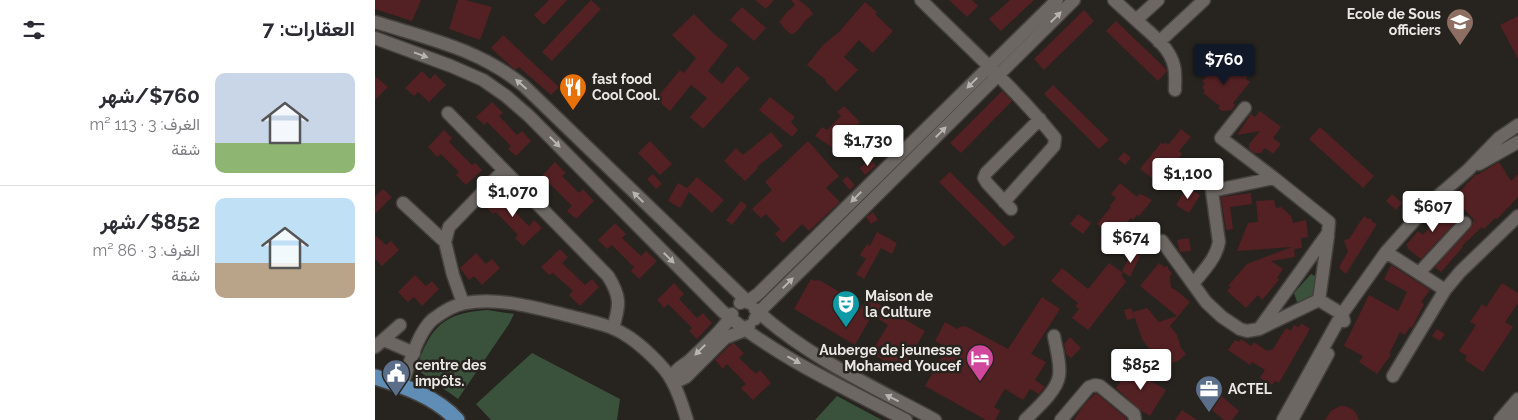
<!DOCTYPE html>
<html lang="ar">
<head>
<meta charset="utf-8">
<style>
	body { margin:0; font-family:Raleway,Vazirmatn,sans-serif; background:#f2f2f3; color:#2b2b33; direction:rtl; height:100vh; display:flex; flex-direction:column; font-size:19px; white-space:nowrap }
	* { box-sizing:border-box; margin:0 }
	p { font-size:16px; color:#7c7c81 }
	.icon { flex:none; width:28px; height:28px; fill:none; stroke:currentColor; stroke-width:2; stroke-linecap:round; stroke-linejoin:round }
	.map { position:relative; flex:1; overflow:hidden; direction:ltr }
	.side { display:flex; flex-direction:column; background:#fff; width:375px }
	.side>* { flex:none }
	.price { position:absolute; translate:-50% -42px; padding:0 11px; border-radius:5px; background:#fff; color:#222; font-size:16px; line-height:32px; filter:drop-shadow(0 1px 2px #0008) }
	.price::after { content:''; position:absolute; left:50%; top:30px; width:15px; height:11px; margin-left:-8px; background:inherit; clip-path:polygon(0 0,100% 0,50% 100%) }
	.price.current { background:#111827; color:#fff }
	ul { padding:0; list-style:none }
	li { display:flex; align-items:center; gap:15px; height:125px; padding:0 20px }
	li+li { border-top:1px solid #e1e1e2 }
	li span { display:grid; place-items:center; flex:none; width:140px; height:100px; border-radius:10px; color:#555 }
	li>.icon { margin-inline-start:auto }
	span .icon { width:60px; height:60px; fill:#fffc; stroke-width:1 }
	li b { font-size:21px }
	h2 { display:flex; justify-content:space-between; align-items:center; height:60px; padding:0 20px; font-size:21px }
	main { display:flex; flex:1; min-height:0 }
	.map>svg:first-child { display:block }
</style>
</head>
<body>
<main>
<div class="map">
<svg width="1143" height="420" viewBox="0 0 1143 420">
	<rect width="100%" height="100%" fill="#27231f"/>
	<!-- green -->
	<path fill="#3a523c" d="M936 274 942 277V296L922 302 919 293Z
		M112 310 139 314 134 324 83 399 41 369C55 328 67 313 112 310Z
		M157 353 245 399 242 420H116L101 404Z
		M462 396 507 420H440Z"/>
	<!-- building -->
	<path fill="#532123" d="M0 0H46L37 21 0 9Z
		M83 0H90L117 7 105 40 74 29Z
		M174 0H192L169 25 159 15Z
		M216 0 226 9 177 61 167 52Z
		M380 0H399L391 9Z
		M416 0H424L434 8 438 14 431 20 423 30 417 35 411 30 404 22 412 12 420 5Z
		M574 0H597L603 6 592 17Z
		M635 0H659L626 31 614 19Z
		M490 2 502 12 500 14 518 31 498 53 484 40 469 57 483 70 461 92 450 81 451 80 432 65 448 45 464 32Z
		M367 7 391 28 379 41 355 20Z
		M709 10 719 21 669 70 659 59Z
		M319 14 339 34 353 45 333 71 347 84 362 66 375 78 328 129 315 117 332 98 316 85 295 111 281 99 305 70 309 73 321 58 297 35Z
		M1143 16V59L1125 25Z
		M741 21 791 69 792 71 783 81 731 31Z
		M128 35 184 87 176 95 144 67 140 70 137 67 116 48Z
		M844 60 865 75 867 72 873 77 871 79 875 82 858 103 860 105 857 110 847 111 843 108 845 106 828 93 830 90 827 88 830 83 827 82Z
		M47 71 55 79 60 74 71 85 54 102 43 92 39 96 30 88Z
		M0 76 13 87 0 100Z
		M678 85 734 140 724 149 669 94Z
		M627 91 637 101 586 153 575 143Z
		M395 97 420 117 416 122 423 130 417 137 384 110Z
		M117 102 128 113 124 116 142 135 147 131 156 141 141 156 133 149 136 146 112 122 109 125 101 117Z
		M469 106 485 122 473 133 471 131 459 149 440 136 447 127 452 130 466 116 462 112Z
		M885 111 906 127 898 138 906 144 898 154 890 148 886 153H880L874 149V144L885 131 862 135 876 114 880 117Z
		M945 127 999 176 988 188 934 139Z
		M806 129 816 137 804 151 807 154 795 168 793 165 789 170 785 167 777 178 765 169 786 143 789 144 790 142 793 145Z
		M69 130 77 138 74 142 97 165 100 163 107 170 91 185 81 175 84 172 66 154 62 157 53 147Z
		M396 132 408 146 382 167 383 168 370 181 349 161 361 148 368 155Z
		M275 141 297 164 285 175 263 153Z
		M433 141 464 176 451 188 465 202 434 231 427 224 408 243 400 234 405 229 391 214 386 218 377 209 397 190 390 182Z
		M749 152 756 158 750 165 743 159Z
		M495 159 501 166 490 175 485 168Z
		M180 162 191 173 187 176 204 193 208 189 219 201 201 219 192 211 197 206 174 183 170 186 163 180Z
		M1124 162 1136 181 1143 174V197L1122 219 1120 218 1109 229 1107 227 1087 246 1088 247 1066 272 1060 267 1096 228 1098 224V220L1102 223 1079 198 1101 174 1102 175Z
		M575 172 640 237 629 247 564 182Z
		M278 174 287 184 281 189 272 179Z
		M472 176 480 185 475 190 467 181Z
		M322 177 349 200 337 213 314 192 305 208 293 201 303 183 312 188Z
		M745 183 762 197 764 194 768 195 777 200 764 216 762 215 758 220 756 218 743 232 724 240 730 231 722 224 736 207 735 205 741 198 736 194Z
		M812 187 825 195 814 213 801 205Z
		M128 188 136 197 131 203 154 226 159 220 167 228 148 246 140 238 143 235 121 212 118 214 110 206Z
		M8 189 17 197 0 214V196Z
		M876 193 877 204 855 207 858 229 851 230 846 197Z
		M1017 194 1027 203 1021 210 1011 201Z
		M899 200 901 208 906 207 913 213V214L916 216 918 223 931 220 933 237 926 238 927 248 919 249 920 257 896 261 908 269 902 278 904 280 887 300 883 295 871 308 852 291 856 287 853 286 872 264 917 247 862 251 873 223 883 222 881 201Z
		M366 201 372 206 357 225 351 220Z
		M1069 207 1087 215 1046 259 1032 248 1033 247 1031 245 1043 231 1048 235 1059 222 1060 223Z
		M498 212 503 220 496 224 491 217Z
		M703 214 716 223 708 234 695 224Z
		M989 216 993 219 996 218 997 222 1002 224 971 274 965 269V265L973 252 969 240 974 239Z
		M240 223 251 234 247 238 266 256 271 251 282 261 264 279 256 271 259 267 237 245 232 249 223 240Z
		M502 232 522 243 517 254 506 248 489 279 481 274 491 259 485 255 492 244 495 246Z
		M0 235 11 245 16 241 24 250 7 266 0 259Z
		M814 238 816 251 805 252 802 240Z
		M185 249 193 257 187 263 210 285 217 279 224 287 205 306 194 295 198 291 178 273 174 275 166 267Z
		M757 251 765 256 755 277 747 271Z
		M101 253 111 264 117 259 125 268 107 285 99 276 94 280 85 268Z
		M734 263 748 273 746 275 751 282 713 330 697 318 704 309 700 306 703 303 676 281 687 268 713 289Z
		M784 263 789 267 793 266V269L797 273 795 277 796 288 801 290 815 302 795 326 802 335 806 348 811 354 803 361 787 366 767 339 758 312 772 308 784 322 802 316 765 286Z
		M1016 265 1055 290 1046 302 1049 304 1037 328 1035 327 1030 335 1025 332 1014 354 1016 355 1002 374 984 362 988 356 969 346 994 295 1023 311 1032 292 1009 279Z
		M40 275 51 286 57 281 64 289 47 306 39 297 33 302 23 292Z
		M436 279 440 281 444 280 472 296V301L485 309 493 298 550 331 526 371 496 353 513 325 497 315 480 345 419 309Z
		M299 283 309 294 304 299 322 318 328 313 337 323 322 339 314 331 317 328 293 304 289 308 282 300Z
		M1127 283 1143 293V303L1130 322 1138 327 1108 372 1090 360 1092 356 1084 351 1101 325 1095 322 1107 304 1111 307Z
		M667 297 685 309 656 354 671 362 660 380 670 387 664 394 655 389 648 400 630 389 619 407 625 411 620 420H611L550 386 572 348 560 341 570 322 582 329 585 327 590 326 594 328 633 349Z
		M756 308 760 318 752 320 749 310Z
		M926 323 935 329 904 383 900 381 897 385 885 378 890 370 877 362 875 365 853 350 860 340 864 342 866 339 876 346 879 342 892 351 898 349 911 328 916 331 919 325 924 327Z
		M1062 329 1070 334 1065 341 1057 336Z
		M695 337 706 348 696 358 691 354 689 344Z
		M359 343 369 353 364 358 381 374 385 370 396 383 378 400 366 388 371 384 352 364 348 369 340 360 355 345Z
		M754 368 791 390 775 416 765 410 741 388Z
		M721 393 751 418V420H699L708 406Z
		M843 393 864 411 857 420H849L832 406Z
		M965 406H970L977 409 981 413 984 420H950L956 411Z
		M807 410 822 420H800Z"/>
	<g fill="none" stroke-linecap="round" stroke-linejoin="round">
		<!-- minor casing -->
		<g stroke="#44413e" stroke-width="15">
			<path id="minor" d="M546 0C591 45 640 88 680 138L679 146 629 202
				M739 0 761 20 783 0
				M761 20C775 33 795 47 799 66 801 73 800 82 800 90
				M0 22C54 39 104 49 149 86L374 303
				M0 38 76 66 108 80 131 96 154 116 347 311C399 356 470 388 531 420
				M784 42 829 0
				M870 108 846 138 899 178
				M73 113 233 276C246 297 245 305 238 328
				M1104 164 1143 142
				M28 203 70 242
				M636 209 612 183 609 178 611 173 665 119
				M787 241 831 302 847 317 865 329 872 331 884 329 944 300 953 236
				M1011 252 1070 290
				M1044 273 1090 223
				M818 284C828 271 841 259 844 242L837 191 899 178 954 222 953 233 884 329
				M944 300 967 314 969 321
				M88 303 78 275 70 242 74 227 129 170
				M365 303 376 299 383 294 682 0
				M380 309C432 357 499 387 560 420
				M357 314C349 330 328 347 315 360 308 366 298 370 297 380H305L311 377 350 338 370 330 374 326
				M380 319 384 312 699 0
				M9 340 39 353
				M0 347 25 325
				M1018 376 1070 290 1085 272 1143 216
				M27 385C34 366 42 334 57 320 66 313 79 305 90 303 125 297 161 308 195 316 213 321 233 324 249 334 263 342 290 366 297 381 304 393 308 407 312 420
				M650 420C661 409 682 391 684 376 686 363 681 348 679 336
				M686 420 714 387 720 385 725 386 759 414 760 420
				M908 420 967 314 1011 252 1055 203 1093 170 1124 138 1143 125
				M917 420 953 354
				M1125 420 1143 399
				M1137 420 1143 413"/>
		</g>
		<!-- major casing -->
		<g stroke="#44413e" stroke-width="18">
			<path id="major" d="M0 377C29 386 61 397 82 420"/>
		</g>
		<!-- minor -->
		<use href="#minor" stroke="#6c6763" stroke-width="12"/>
		<!-- major -->
		<use href="#major" stroke="#5f8db6" stroke-width="15"/>
	</g>
	<!-- one-way arrows -->
	<defs><path id="oneway-solid" d="M-6-.8H1V-3.2L6.5 0L1 3.2V.8H-6Z" transform="scale(1.25)"/></defs>
	<g fill="#b8b4b1">
		<use href="#oneway-solid" transform="translate(681 17) rotate(-45)"/>
		<use href="#oneway-solid" transform="translate(46 55) rotate(20)"/>
		<use href="#oneway-solid" transform="translate(597 83) rotate(135)"/>
		<use href="#oneway-solid" transform="translate(146 84) rotate(-139)"/>
		<use href="#oneway-solid" transform="translate(566 132) rotate(-45)"/>
		<use href="#oneway-solid" transform="translate(180 142) rotate(45)"/>
		<use href="#oneway-solid" transform="translate(263 197) rotate(-136)"/>
		<use href="#oneway-solid" transform="translate(481 197) rotate(135)"/>
		<use href="#oneway-solid" transform="translate(294 258) rotate(45)"/>
		<use href="#oneway-solid" transform="translate(413 283) rotate(-45)"/>
		<use href="#oneway-solid" transform="translate(325 350) rotate(135)"/>
		<use href="#oneway-solid" transform="translate(419 360) rotate(29)"/>
		<use href="#oneway-solid" transform="translate(517 398) rotate(-153)"/>
	</g>
	<!-- icons -->
	<defs>
		<g id="university-pin" transform="scale(1.4375)"><path d="M0 17L-7.5 6A9.5 9.5 0 1 1 7.5 6Z" fill="#8d6e63" stroke="#27231f"/><path d="M0-5L7-2L0 1L-7-2ZM-4 1L0 2.5L4 1V4Q0 6-4 4Z" fill="#fff"/></g>
		<g id="restaurant-pin" transform="scale(1.4375)"><path d="M0 17L-7.5 6A9.5 9.5 0 1 1 7.5 6Z" fill="#e8710a" stroke="#27231f"/><path d="M-5-6h1v4h1v-4h1v4h1v-4h1v5L-1.5 .5V6h-2V.5L-5-1ZM5-6V6H3V1.5H1.5Q1.5-4 5-6Z" fill="#fff"/></g>
		<g id="theatre-pin" transform="scale(1.4375)"><path d="M0 17L-7.5 6A9.5 9.5 0 1 1 7.5 6Z" fill="#0f9aa8" stroke="#27231f"/><path d="M-5-5.5Q0-4 5-5.5V0Q5 5 0 6Q-5 5-5 0ZM-3.3-2.5H-1v1.5H-3.3ZM1-2.5H3.3v1.5H1ZM-2.8 1Q0 5.5 2.8 1Z" fill="#fff"/></g>
		<g id="hotel-pin" transform="scale(1.4375)"><path d="M0 17L-7.5 6A9.5 9.5 0 1 1 7.5 6Z" fill="#d1479c" stroke="#27231f"/><path d="M-6-4.5h1.5V1H6V5H4.5V3h-9V5H-6ZM-4 0a1.8 1.8 0 1 1 3.6 0ZM.5 0V-2.5h3Q6-2.5 6 0Z" fill="#fff"/></g>
		<g id="civic-pin" transform="scale(1.4375)"><path d="M0 17L-7.5 6A9.5 9.5 0 1 1 7.5 6Z" fill="#5c6f8a" stroke="#27231f"/><path d="M-.6-6.5H3V-4.5H.6V-3L4-1V1h2V6H-6V1h2V-1L-.6-3ZM-1.2 2.5V6h2.4V2.5Z" fill="#fff"/></g>
		<g id="office-pin" transform="scale(1.4375)"><path d="M0 17L-7.5 6A9.5 9.5 0 1 1 7.5 6Z" fill="#5c6f8a" stroke="#27231f"/><path d="M-6-3h4V-5.5h4V-3h4V5H-6ZM-1-4.5V-3h2v-1.5ZM-6 0V1H6V0Z" fill="#fff"/></g>
	</defs>
	<g fill-rule="evenodd">
		<use href="#university-pin" x="1085" y="22"/>
		<use href="#restaurant-pin" x="198" y="87"/>
		<use href="#theatre-pin" x="471" y="304"/>
		<use href="#hotel-pin" x="605" y="358"/>
		<use href="#civic-pin" x="21" y="373"/>
		<use href="#office-pin" x="834" y="389"/>
	</g>
	<g text-anchor="middle" dominant-baseline="central" stroke-width="5" stroke-linejoin="round" paint-order="stroke">
		<!-- poi labels -->
		<g font-size="14" font-weight="bold" fill="#eae7e5" stroke="#27231f" text-anchor="start">
			<text x="1066" y="14" text-anchor="end">Ecole de Sous<tspan x="1066" dy="16">officiers</tspan></text>
			<text x="217" y="79">fast food<tspan x="217" dy="16">Cool Cool.</tspan></text>
			<text x="490" y="296">Maison de<tspan x="490" dy="16">la Culture</tspan></text>
			<text x="586" y="350" text-anchor="end">Auberge de jeunesse<tspan x="586" dy="16">Mohamed Youcef</tspan></text>
			<text x="40" y="365">centre des<tspan x="40" dy="16">impôts.</tspan></text>
			<text x="853" y="389">ACTEL</text>
		</g>
	</g>
</svg>
<b class="price current" style="left:849px;top:86px">$760</b>
<b class="price" style="left:493px;top:167px">$1,730</b>
<b class="price" style="left:813px;top:200px">$1,100</b>
<b class="price" style="left:138px;top:218px">$1,070</b>
<b class="price" style="left:1058px;top:233px">$607</b>
<b class="price" style="left:756px;top:264px">$674</b>
<b class="price" style="left:766px;top:391px">$852</b>
</div>
<section class="side">
<h2>العقارات: 7<svg class="icon" aria-label="filters" viewBox="0 0 24 24"><path d="M4 7h16M4 17h16"/><circle cx="9" cy="7" r="2"/><circle cx="15" cy="17" r="2"/></svg></h2>
<ul>
<li><span style="background:linear-gradient(#c9d6e8 70%,#8fb573 0)"><svg class="icon" aria-label="home" viewBox="0 0 24 24"><path d="M3 11l9-7 9 7M6 9v11h12V9"/></svg></span><div><b>$760/شهر</b><p>الغرف: 3 · 113 m²</p><p>شقة</p></div></li>
<li><span style="background:linear-gradient(#bfe0f5 65%,#b9a48a 0)"><svg class="icon" aria-label="home" viewBox="0 0 24 24"><path d="M3 11l9-7 9 7M6 9v11h12V9"/></svg></span><div><b>$852/شهر</b><p>الغرف: 3 · 86 m²</p><p>شقة</p></div></li>
</ul>
</section>
</main>
</body>
</html>
